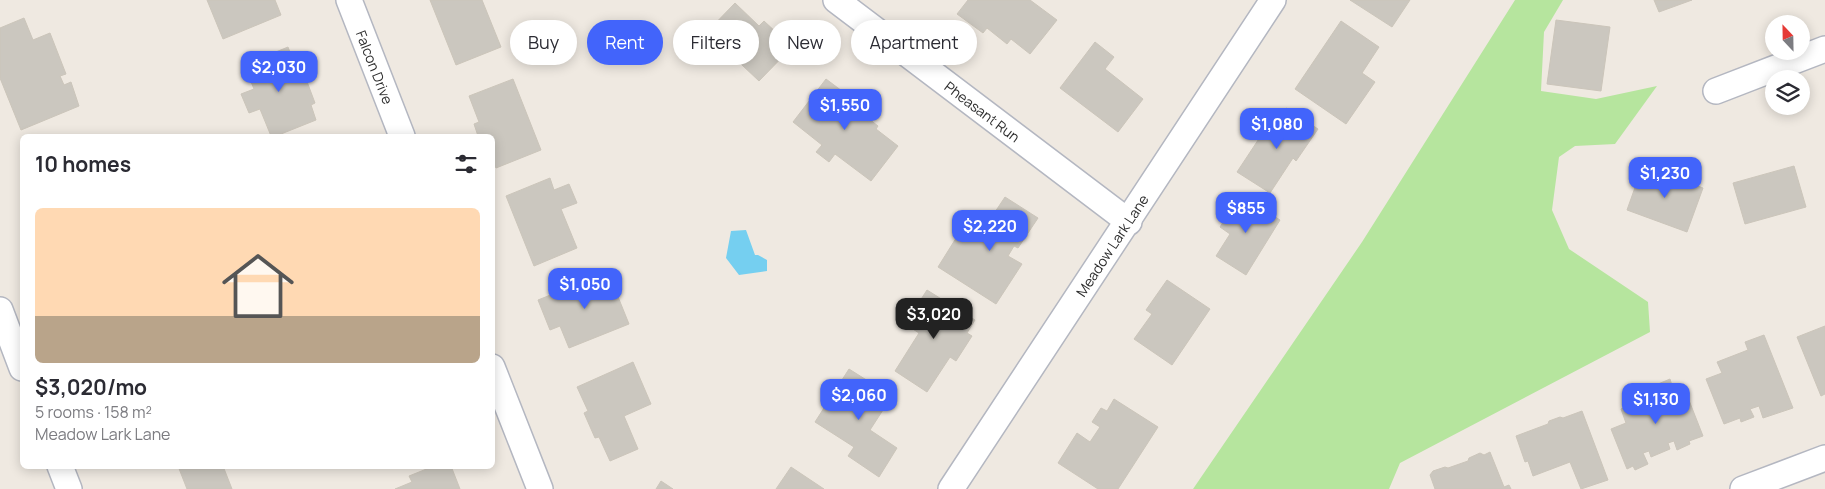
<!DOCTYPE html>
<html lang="en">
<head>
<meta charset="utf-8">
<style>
	body { margin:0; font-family:Manrope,sans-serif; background:#f2f2f3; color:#2b2b33; height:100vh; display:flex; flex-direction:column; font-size:19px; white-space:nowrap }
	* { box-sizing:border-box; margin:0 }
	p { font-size:16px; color:#7c7c81 }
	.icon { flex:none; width:28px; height:28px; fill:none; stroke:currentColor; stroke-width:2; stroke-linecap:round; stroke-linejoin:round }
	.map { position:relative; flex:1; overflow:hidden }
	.drawer { position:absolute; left:20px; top:134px; width:475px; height:335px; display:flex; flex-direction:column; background:#fff; border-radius:8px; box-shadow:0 2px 12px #0003 }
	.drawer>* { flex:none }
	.hud { position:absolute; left:510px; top:20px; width:475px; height:45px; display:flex; gap:10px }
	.needle { width:32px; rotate:338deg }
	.fabs { position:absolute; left:1765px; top:15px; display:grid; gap:10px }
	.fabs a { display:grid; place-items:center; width:45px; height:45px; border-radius:50%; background:#fff; box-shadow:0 2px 12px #0003; font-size:25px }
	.price { position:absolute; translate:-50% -42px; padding:0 11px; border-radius:10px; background:#4264fb; color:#fff; font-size:16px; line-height:32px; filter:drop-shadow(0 1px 2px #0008) }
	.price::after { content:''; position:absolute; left:50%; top:30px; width:15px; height:11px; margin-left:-8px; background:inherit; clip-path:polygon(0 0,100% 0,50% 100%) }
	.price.active { background:#222; color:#fff }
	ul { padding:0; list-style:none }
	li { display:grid; align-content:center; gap:10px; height:265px; padding:0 15px }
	li span { display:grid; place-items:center; height:155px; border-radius:8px; color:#555 }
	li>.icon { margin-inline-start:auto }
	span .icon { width:90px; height:90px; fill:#fffc; stroke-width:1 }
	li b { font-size:21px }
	h2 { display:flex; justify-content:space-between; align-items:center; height:60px; padding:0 15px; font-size:21px }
	.tag { padding:0 18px; border-radius:22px; background:#fff; box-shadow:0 2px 12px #0003; font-size:18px; line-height:45px }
	.tag.active { background:#4264fb; color:#fff }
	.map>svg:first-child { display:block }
</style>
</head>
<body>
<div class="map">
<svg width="1825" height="489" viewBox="0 0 1825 489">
	<rect width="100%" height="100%" fill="#efe9e1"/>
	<!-- green -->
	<path fill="#b6e59e" d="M1515 0H1563L1544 32 1541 91 1596 99 1657 86 1615 144 1575 146 1559 157 1552 210 1569 249 1648 302 1650 332 1400 463 1389 489H1193L1362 242Z"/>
	<!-- water -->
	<path fill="#75cff0" d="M746 230 755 255H758L767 260V271L739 275 726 258 731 231Z"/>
	<!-- building -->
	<path fill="#cbc7bf" stroke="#cbc5ba" d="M207 0H275L281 15 223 39Z
		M430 0H482L501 47 456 65Z
		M968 0H1030L1057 20 1030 54 1011 39 1007 44 987 28 983 33 957 14Z
		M1350 0H1410L1392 27Z
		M1654 0H1692L1659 12Z
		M735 3 759 26 764 21 792 47 759 81 707 32Z
		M24 18 33 40 50 33 66 74 60 76 64 85 71 82 79 106 21 130 0 78V28Z
		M1556 20 1610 27 1601 91 1547 84Z
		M1341 21 1379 47 1362 73 1375 82 1346 124 1295 89Z
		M1095 42 1114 57 1105 69 1143 99 1118 132 1060 88Z
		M288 47 298 73 303 71 315 103 311 105 316 120 276 136H271L260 109 249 113 241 94 254 89 244 65Z
		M513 79 541 150 496 168 492 159V136H478L474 124 479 122 469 96Z
		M826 79 858 103 855 108 878 126 876 129 898 146 871 181 835 154 829 162 816 152 822 145 793 122Z
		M1286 108 1318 129 1296 161 1293 158 1270 193 1237 172 1268 125 1272 127Z
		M1643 165 1703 188 1687 232 1627 210Z
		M1794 166 1806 207 1745 224 1733 183Z
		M550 178 554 190 569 184 577 203 561 209 577 248 534 266 506 196Z
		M1241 195 1280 220 1246 275 1216 256 1230 234 1220 227Z
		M1005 197 1038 218 1018 248 1014 246 1008 256 1022 264 996 304 938 267 963 227 984 240 990 230 985 227Z
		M608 272 629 324 569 348 560 326 550 330 538 300Z
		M1167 280 1210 309 1172 365 1134 339 1152 314 1146 310Z
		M927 290 975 320 967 333 972 336 956 361 950 357 927 392 895 371 919 333 905 324Z
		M1825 326V394L1821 396 1797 337Z
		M1764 335 1793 408 1763 418 1759 406 1750 409 1754 417 1741 422 1740 418 1724 424 1706 379 1722 373 1717 362 1748 350 1745 342Z
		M633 362 651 404 624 416 638 449 610 461 599 437 595 438 584 413 588 411 577 387Z
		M849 369 892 396 870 430 897 448 879 477 848 456 854 447 815 422Z
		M1670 379 1673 389 1683 385 1703 436 1689 441 1690 444 1677 450 1674 441 1668 443 1670 449 1651 457 1649 451 1643 453 1648 464 1635 470 1633 466 1627 469 1611 429 1626 423 1621 409 1655 395 1651 387Z
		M1114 399 1158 427 1118 489H1098L1058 463 1077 433 1090 442 1100 427 1092 422 1101 408 1107 411Z
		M1582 411 1608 480 1581 489 1570 462 1533 476 1528 461 1525 462 1516 436 1548 424 1549 421 1560 417 1563 418Z
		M1490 452 1504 487 1509 485 1511 489H1435L1430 475 1433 471 1445 467 1448 468 1468 461 1469 458 1480 453 1484 455Z
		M178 466H223L232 489H187Z
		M434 466H451L460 489H395L412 482 409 476Z
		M791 467 824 489H776Z
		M661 481 673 489H656Z"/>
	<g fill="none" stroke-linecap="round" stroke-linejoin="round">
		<!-- minor casing -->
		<g stroke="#b4b7c1" stroke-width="28">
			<g id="minor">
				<path id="s1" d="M349 0 402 136"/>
				<path id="s2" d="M836 0 1129 222"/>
				<path d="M1716 91 1825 49"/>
				<path d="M0 310 22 368"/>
				<path d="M492 367 540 489"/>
				<path d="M60 466 69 489"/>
				<path id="s3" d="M951 489 1273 0"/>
				<path d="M1743 489 1825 458"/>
			</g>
		</g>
		<!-- minor -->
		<use href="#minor" stroke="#fff" stroke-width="25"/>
	</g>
	<g text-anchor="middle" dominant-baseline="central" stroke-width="4" stroke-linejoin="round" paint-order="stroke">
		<!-- street labels -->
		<g font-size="14" fill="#2e2e2e" stroke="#fff">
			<text stroke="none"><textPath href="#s1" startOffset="72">Falcon Drive</textPath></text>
			<text stroke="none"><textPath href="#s2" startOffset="184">Pheasant Run</textPath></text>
			<text stroke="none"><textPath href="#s3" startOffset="292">Meadow Lark Lane</textPath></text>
		</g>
	</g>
</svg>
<div class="fabs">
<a><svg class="needle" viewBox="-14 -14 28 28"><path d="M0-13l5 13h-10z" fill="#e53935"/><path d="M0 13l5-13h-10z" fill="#7c7c81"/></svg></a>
<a><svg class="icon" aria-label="layers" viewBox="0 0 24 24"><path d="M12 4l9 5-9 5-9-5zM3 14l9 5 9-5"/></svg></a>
</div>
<b class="price" style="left:279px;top:93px">$2,030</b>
<b class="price" style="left:845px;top:131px">$1,550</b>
<b class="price" style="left:1277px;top:150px">$1,080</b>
<b class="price" style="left:1665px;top:199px">$1,230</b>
<b class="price" style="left:1246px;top:234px">$855</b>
<b class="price" style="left:990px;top:252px">$2,220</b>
<b class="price" style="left:585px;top:310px">$1,050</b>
<b class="price active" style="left:934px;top:340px">$3,020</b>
<b class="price" style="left:859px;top:421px">$2,060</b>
<b class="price" style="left:1656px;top:425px">$1,130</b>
<div class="hud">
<a class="tag">Buy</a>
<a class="tag active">Rent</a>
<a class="tag">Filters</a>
<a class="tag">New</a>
<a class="tag">Apartment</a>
</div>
<section class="drawer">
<h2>10 homes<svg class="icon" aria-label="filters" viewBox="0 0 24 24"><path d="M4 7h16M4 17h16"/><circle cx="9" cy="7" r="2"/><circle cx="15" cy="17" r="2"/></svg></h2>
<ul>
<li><span style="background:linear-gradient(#ffd9b3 70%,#b9a48a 0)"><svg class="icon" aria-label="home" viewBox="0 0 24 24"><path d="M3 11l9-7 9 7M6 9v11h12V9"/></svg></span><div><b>$3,020/mo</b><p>5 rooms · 158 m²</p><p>Meadow Lark Lane</p></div></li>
</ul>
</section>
</div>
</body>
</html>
